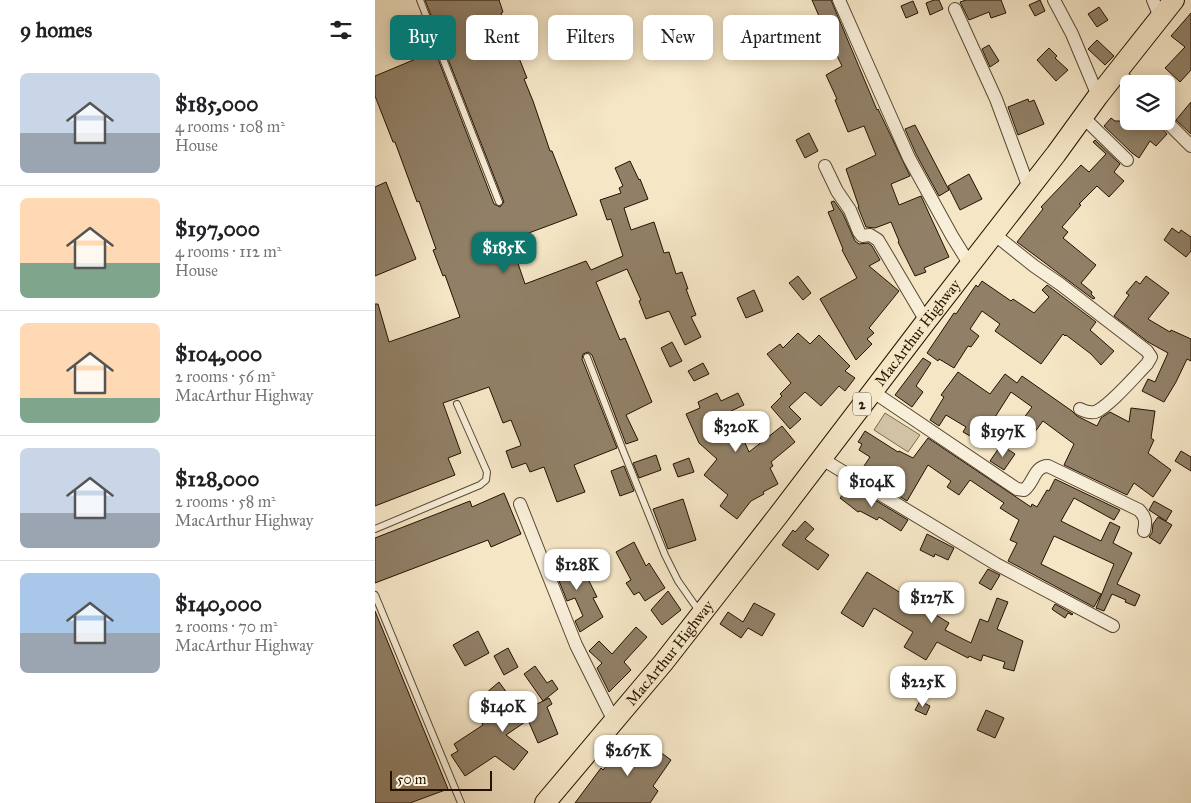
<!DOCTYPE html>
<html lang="en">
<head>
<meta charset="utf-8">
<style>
	body { margin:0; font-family:"IM FELL Great Primer",serif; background:#f2f2f2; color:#202124; height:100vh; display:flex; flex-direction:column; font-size:19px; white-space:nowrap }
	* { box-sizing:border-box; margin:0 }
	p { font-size:16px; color:#757577 }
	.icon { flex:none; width:28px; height:28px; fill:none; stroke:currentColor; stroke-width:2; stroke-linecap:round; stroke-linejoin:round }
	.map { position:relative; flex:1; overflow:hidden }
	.side { display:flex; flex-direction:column; background:#fff; width:375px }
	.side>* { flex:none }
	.top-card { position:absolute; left:15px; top:15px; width:475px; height:45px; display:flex; gap:10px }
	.buttons { position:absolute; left:745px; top:75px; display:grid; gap:10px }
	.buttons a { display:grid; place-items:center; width:55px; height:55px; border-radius:8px; background:#fff; box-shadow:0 2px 12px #0003; font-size:25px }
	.scale { position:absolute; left:15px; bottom:12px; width:102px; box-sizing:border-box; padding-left:5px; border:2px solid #241200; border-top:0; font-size:14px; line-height:18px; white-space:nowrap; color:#241200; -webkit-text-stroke:4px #f8efda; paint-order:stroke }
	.price { position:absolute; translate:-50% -42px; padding:0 11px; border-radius:10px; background:#fff; color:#222; font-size:16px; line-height:32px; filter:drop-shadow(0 1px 2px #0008) }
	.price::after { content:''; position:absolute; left:50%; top:30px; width:15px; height:11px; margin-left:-8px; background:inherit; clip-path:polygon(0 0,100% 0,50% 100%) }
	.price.active { background:#0f766e; color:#fff }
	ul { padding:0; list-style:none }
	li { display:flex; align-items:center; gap:15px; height:125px; padding:0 20px }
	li+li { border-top:1px solid #e0e0e0 }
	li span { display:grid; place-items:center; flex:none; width:140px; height:100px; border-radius:8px; color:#555 }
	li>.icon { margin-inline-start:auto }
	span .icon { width:60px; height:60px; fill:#fffc; stroke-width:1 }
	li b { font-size:21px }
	h2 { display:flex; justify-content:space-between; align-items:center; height:60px; padding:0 20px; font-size:21px }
	.chip { padding:0 18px; border-radius:8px; background:#fff; box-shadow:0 2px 12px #0003; font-size:18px; line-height:45px }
	.chip.active { background:#0f766e; color:#fff }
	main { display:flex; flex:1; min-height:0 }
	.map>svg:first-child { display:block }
</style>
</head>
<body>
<main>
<section class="side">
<h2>9 homes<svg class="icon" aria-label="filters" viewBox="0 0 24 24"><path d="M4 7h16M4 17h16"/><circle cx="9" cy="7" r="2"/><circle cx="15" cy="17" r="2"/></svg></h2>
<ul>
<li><span style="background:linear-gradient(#c9d6e8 60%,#9aa5b1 0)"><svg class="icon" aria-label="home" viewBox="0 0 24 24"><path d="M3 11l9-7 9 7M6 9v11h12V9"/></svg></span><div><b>$185,000</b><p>4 rooms · 108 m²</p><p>House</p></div></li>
<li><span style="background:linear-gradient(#ffd9b3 65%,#7fa58c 0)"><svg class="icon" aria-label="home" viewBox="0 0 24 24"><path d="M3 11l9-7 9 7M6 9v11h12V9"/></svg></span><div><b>$197,000</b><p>4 rooms · 112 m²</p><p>House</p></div></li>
<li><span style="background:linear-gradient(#ffd9b3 75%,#7fa58c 0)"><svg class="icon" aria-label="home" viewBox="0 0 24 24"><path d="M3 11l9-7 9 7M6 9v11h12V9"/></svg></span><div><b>$104,000</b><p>2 rooms · 56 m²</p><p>MacArthur Highway</p></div></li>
<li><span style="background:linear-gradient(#c9d6e8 65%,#9aa5b1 0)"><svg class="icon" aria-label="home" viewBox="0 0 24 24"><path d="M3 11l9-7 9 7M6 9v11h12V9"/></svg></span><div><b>$128,000</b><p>2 rooms · 58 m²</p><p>MacArthur Highway</p></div></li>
<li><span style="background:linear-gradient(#a9c7e8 60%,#9aa5b1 0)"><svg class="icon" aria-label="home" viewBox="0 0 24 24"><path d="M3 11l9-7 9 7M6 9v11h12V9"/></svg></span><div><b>$140,000</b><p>2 rooms · 70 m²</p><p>MacArthur Highway</p></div></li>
</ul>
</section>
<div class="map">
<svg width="816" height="803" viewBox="0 0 816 803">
	<rect width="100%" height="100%" fill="#f5e6c6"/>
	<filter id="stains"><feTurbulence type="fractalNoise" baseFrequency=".004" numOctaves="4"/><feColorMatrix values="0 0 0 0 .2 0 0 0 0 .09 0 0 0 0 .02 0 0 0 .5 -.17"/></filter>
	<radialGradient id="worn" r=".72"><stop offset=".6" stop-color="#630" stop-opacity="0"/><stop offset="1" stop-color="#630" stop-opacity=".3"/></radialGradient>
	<!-- green -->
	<path fill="#d1c2a4" stroke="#7a6a52" d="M510 413 545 435 533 452 499 430Z"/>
	<!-- building -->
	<path fill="#918067" stroke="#241200" d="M50 0H124L128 12 126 13 152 78 149 79 158 101 175 151H177L202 215 135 240 150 284 211 261 216 270 248 256 236 219 232 220 225 200 246 193 244 188 248 186 240 168 255 161 264 180 265 179 273 199 249 208 256 230 279 222 289 253 294 252 301 274 307 272 313 289H311L321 315 316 317 326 337 310 345 294 311 271 319 264 301 266 300 252 269 221 282 245 340 250 338 277 402 251 415 263 440 251 444 217 355 213 352 208 354 207 359 242 448 199 465 210 492 182 502 169 467 155 472 151 463 137 468 131 451 145 446 146 445 136 420 128 423 114 387 68 403 86 453 73 458 80 475 0 506V304H3L14 342 85 317 70 275 68 276 58 250 61 249 44 201 42 202 20 142H18L0 96V76L60 51 119 204 125 207 129 202Z
		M437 0H456L502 110 503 109 535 176 516 184 524 205 546 196 574 257 549 268 551 272 540 276 523 242 524 241 516 222 500 228 491 227 483 207H484L471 169 501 155 489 126 473 132 460 100 462 99 451 75 467 66 446 23H447Z
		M559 0H564L568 9 555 15 551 3Z
		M591 0H626L631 13 616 18 614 12 594 20 585 2Z
		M665 0 670 11 660 16 654 5Z
		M538 1 543 13 531 18 526 6Z
		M724 7 733 20 722 27 713 14Z
		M816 13V70L805 82 790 68 810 47 796 36Z
		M722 40 739 56 730 65 713 49Z
		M614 45 624 61 615 67 607 49Z
		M674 48 682 56 680 58 693 70 681 81 662 60Z
		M653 99 654 102 659 100 669 124 643 135 633 107Z
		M816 102V134L801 120Z
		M736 118 740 121H783L785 126 792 134 781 146 775 141 764 158 757 153 729 126Z
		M540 125 574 190 564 196 541 154 530 129Z
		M434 133 443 151 430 158 421 140Z
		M720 140 745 164 739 172 749 181 734 197 722 186 704 204 706 205 687 227 693 232 688 238 721 265 706 283 717 292 716 294 720 298 718 299 642 242 668 209 666 207 706 165 714 172 731 154 718 142Z
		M594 174 607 199 585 210 573 186Z
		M11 182 41 259 0 276V187Z
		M459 201 468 214 480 241 484 244 493 243 497 246 505 260 494 266 524 291 494 328 499 333 492 339 497 344 481 360 445 299 482 278 467 250 468 249 453 212 459 210 456 202Z
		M797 228 804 233 806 230 816 237V251L811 257 789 240Z
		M423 276 436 293 428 300 414 283Z
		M771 276 794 293 773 319 795 332 796 330 816 339V361L812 359 801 382 789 402 767 391 773 379 780 382 793 353 773 342 739 316 754 295 751 293 761 281 765 284Z
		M607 281 636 301 638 299 659 313 674 297 667 290 672 285 721 322 715 330 739 351 726 365 716 354 691 335 690 336 688 334 666 364 620 331 625 324 607 311 595 329 604 336 596 347 593 346 579 368 564 359 563 361 552 353 579 313 581 314 601 285 603 287Z
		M379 290 388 311 371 318 362 298Z
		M423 333 435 344 444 335 475 366 470 371 480 378 470 391 464 386 446 406 430 392 414 407 426 419 415 429 396 407 407 396 405 394 416 383 392 354 405 344 408 348Z
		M297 342 307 361 295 367 286 348Z
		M548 358 556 363 541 386 548 392 537 407 520 395Z
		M328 363 334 374 319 381 313 371Z
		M583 372 615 394 630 374 642 383 647 376 697 411 702 416 722 426 726 418 735 412 754 422 756 408 780 411 776 438 779 440 773 453 796 470 778 497 759 483 752 495 689 465 699 444 668 421 656 437 642 427 657 407 636 392 615 425 619 428 609 444 588 432 591 427 571 415 564 426 555 420 569 397 566 395Z
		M342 393 346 401 363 393 369 405 356 411 374 452 407 426 420 442 396 462 398 466 395 468 403 484 388 492 389 494 376 501 362 519 345 506 353 495 329 475 342 459 324 443 311 414 325 408 323 402Z
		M490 431 523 452 524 451 538 458 553 438 656 507 657 504 662 507 672 490 674 491 680 479 745 510 739 520 699 498 686 521 726 541 735 522 745 527 738 543 757 553 742 584 765 595 760 606 750 602 751 600 737 594 729 611 721 608 739 564 679 536 666 564 726 594 719 607 633 561 642 543 635 540 644 520 625 508 629 503 595 480 584 495 572 487 576 481 553 465 532 501 485 472 495 457 484 450 487 444 483 442Z
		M626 445 640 454 629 470 615 461Z
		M806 451 816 457V471L800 461Z
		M281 455 286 470 264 478 258 463Z
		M314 458 319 472 303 477 298 464Z
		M249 466 259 491 245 496 236 471Z
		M475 485 533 520 526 531 504 517 502 520 485 511 483 512 465 498Z
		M129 493 146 534 116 547 113 540 0 583V538L95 501 97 507Z
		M308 499 321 540 293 549 278 509Z
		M779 501 797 511 791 521 774 510Z
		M783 517 797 525 785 544 774 537 777 533 778 524Z
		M430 521 439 529 430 539 454 555 443 570 407 545 418 530 420 532Z
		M552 534 579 548 573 560 560 554 559 557 545 550Z
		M259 542 271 566 274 563 290 588 270 601 264 592 259 595 251 583 256 580 241 552Z
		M193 553 198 565 200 564 203 570 205 569 209 576 211 575 222 597 218 598 228 617 205 632 200 621 208 616 200 598 192 601 176 561Z
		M613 569 625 575 616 590 604 583Z
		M492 572 574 623 570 630 596 643 605 619 613 622 622 598 633 602 622 629 648 641 639 671 628 668 630 662 608 655 606 661 594 656 593 658 562 642 551 660 529 647 538 632 499 608 488 627 466 613Z
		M293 591 306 610 287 625 276 610Z
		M379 603 400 614 387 636 373 628 366 638 345 624 353 612 368 622Z
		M680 604 698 614 697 615 693 613 690 618 678 610 677 609Z
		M0 611 73 789 35 803H0Z
		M261 627 272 637 249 662 256 670 234 692 222 668 227 663 214 651 224 641 237 654Z
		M103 631 114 653 90 666 78 645Z
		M133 648 143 667 129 675 119 656Z
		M160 666 172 683 177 680 183 689 168 701 149 674Z
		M124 682 146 712 174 698 177 704 172 707 183 734 163 743 153 720 131 735 153 752 139 770 120 756 90 776 76 755 83 751 79 744 108 725 107 723 125 716 110 694Z
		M545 701 555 706 551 715 540 710Z
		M611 710 629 718 620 738 602 730Z
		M269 740 296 760 278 786 283 791 275 803H200L226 768 228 770 234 763 236 766 258 741 265 746Z"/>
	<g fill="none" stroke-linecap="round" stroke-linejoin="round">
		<!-- service casing -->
		<g stroke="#584732" stroke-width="8">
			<path id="service" d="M45 0 124 202
				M212 357 247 448 290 555 303 581 324 611
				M0 529 105 485 111 480 112 472 82 404
				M0 595 86 803"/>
		</g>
		<!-- minor casing -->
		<g stroke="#584732" stroke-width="14">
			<path id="minor" d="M464 0 534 158 577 236 595 265
				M679 0 697 34 723 96
				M778 0 785 17
				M580 9 621 99 654 188
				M743 71 755 84
				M708 117 752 160
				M791 121 816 146
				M450 166 462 191 475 210 484 232 487 236 495 235 503 240 551 321
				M619 234 659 266 685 284 772 351 776 357 772 364C761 375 734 407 720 412 715 413 709 411 705 409
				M497 391 642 489 649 490C659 483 659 466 673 466L764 510C771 517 771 522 769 531
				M447 459 621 564 738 626
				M145 504 201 645 239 721"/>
		</g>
		<!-- trunk casing -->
		<g stroke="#241200" stroke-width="22">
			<g id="trunk">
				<path id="s1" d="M170 803 288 663 402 517 549 324 681 154 723 96 799 0"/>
			</g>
		</g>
		<!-- service -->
		<use href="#service" stroke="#f8efda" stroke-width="6"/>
		<!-- minor -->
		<use href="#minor" stroke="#f8efda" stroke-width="12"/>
		<!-- trunk -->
		<use href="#trunk" stroke="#f5e6c6" stroke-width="20"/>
	</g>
	<g text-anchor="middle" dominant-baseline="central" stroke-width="4" stroke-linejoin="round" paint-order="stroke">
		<!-- shield labels -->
		<rect fill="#f8efda" stroke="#645441" stroke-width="1" x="478" y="392.5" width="18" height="23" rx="4"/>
		<g font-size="14" font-weight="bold" fill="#241200">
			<text x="487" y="404">2</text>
		</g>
		<!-- street labels -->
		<g font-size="15" fill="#241200" stroke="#f8efda">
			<text stroke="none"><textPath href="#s1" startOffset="600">MacArthur Highway</textPath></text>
			<text stroke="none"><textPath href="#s1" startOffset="195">MacArthur Highway</textPath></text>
		</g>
	</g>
	<rect width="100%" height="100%" filter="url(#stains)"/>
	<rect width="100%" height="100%" fill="url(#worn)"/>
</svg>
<div class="buttons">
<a><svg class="icon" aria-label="layers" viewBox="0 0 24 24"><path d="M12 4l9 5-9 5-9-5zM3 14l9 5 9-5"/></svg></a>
</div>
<div class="scale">50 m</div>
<b class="price active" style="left:129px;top:274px">$185K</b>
<b class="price" style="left:361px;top:453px">$320K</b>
<b class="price" style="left:628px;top:458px">$197K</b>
<b class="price" style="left:497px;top:508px">$104K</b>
<b class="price" style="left:202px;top:591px">$128K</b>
<b class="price" style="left:557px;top:624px">$127K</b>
<b class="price" style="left:548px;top:708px">$225K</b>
<b class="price" style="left:128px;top:733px">$140K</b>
<b class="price" style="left:253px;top:777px">$267K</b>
<div class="top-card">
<a class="chip active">Buy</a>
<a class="chip">Rent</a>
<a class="chip">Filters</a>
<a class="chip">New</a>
<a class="chip">Apartment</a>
</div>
</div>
</main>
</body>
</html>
